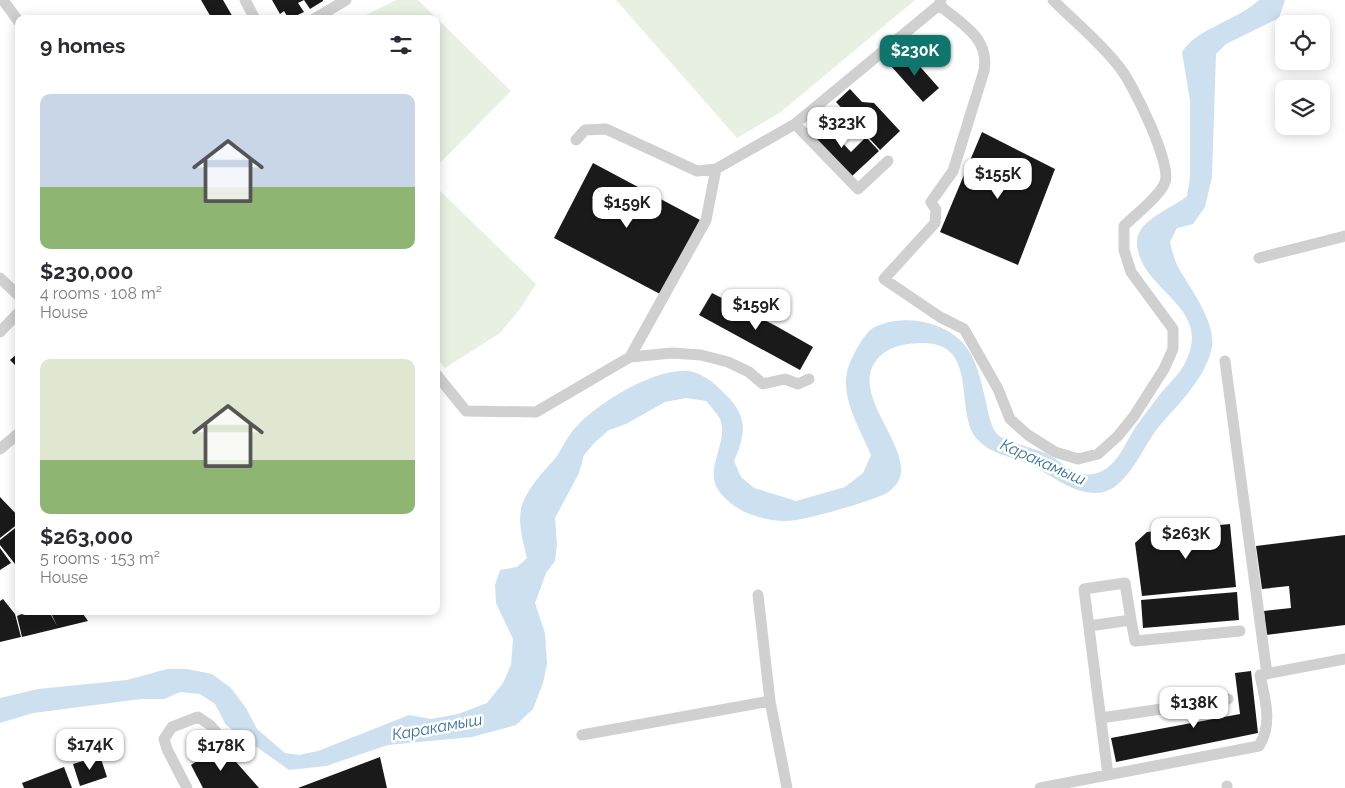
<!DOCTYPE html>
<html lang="en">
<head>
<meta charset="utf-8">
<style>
	body { margin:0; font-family:Raleway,sans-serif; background:#f2f2f3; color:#2b2b33; height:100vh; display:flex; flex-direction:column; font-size:19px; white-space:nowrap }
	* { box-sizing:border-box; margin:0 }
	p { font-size:16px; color:#7c7c81 }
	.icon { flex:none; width:28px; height:28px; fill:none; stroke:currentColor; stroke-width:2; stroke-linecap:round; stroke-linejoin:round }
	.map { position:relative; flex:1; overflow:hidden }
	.drawer { position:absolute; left:15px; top:15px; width:425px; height:600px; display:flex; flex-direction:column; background:#fff; border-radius:10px; box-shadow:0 2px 12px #0003 }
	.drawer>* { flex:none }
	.tools { position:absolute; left:1275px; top:15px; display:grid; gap:10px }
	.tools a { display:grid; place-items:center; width:55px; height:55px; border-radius:10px; background:#fff; box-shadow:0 2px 12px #0003; font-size:25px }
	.price { position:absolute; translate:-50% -42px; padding:0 11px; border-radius:10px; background:#fff; color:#222; font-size:16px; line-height:32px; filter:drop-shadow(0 1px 2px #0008) }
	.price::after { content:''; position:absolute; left:50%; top:30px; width:15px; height:11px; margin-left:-8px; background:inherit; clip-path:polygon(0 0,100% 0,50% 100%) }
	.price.selected { background:#0f766e; color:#fff }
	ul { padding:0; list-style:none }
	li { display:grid; align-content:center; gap:10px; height:265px; padding:0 25px }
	li span { display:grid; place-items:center; height:155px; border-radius:10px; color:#555 }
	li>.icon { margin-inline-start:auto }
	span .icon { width:90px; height:90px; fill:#fffc; stroke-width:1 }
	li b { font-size:21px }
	h2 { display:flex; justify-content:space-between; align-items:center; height:60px; padding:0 25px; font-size:21px }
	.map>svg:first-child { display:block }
</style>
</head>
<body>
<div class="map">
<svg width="1345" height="788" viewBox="0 0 1345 788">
	<rect width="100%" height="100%" fill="#fff"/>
	<!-- green -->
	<path fill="#e8f0e1" d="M396 0H418L511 91 436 167V19H358Z
		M616 0H915L781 112 737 138Z
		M436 187 536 284 520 309 500 333 445 368 436 357Z"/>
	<!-- water -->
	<path fill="#cde0f0" d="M1259 0H1285L1279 18 1226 44 1216 54 1212 177 1205 207 1193 224 1177 228 1170 242C1172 250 1174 259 1178 267 1190 288 1216 322 1212 347 1210 359 1201 376 1194 385 1183 401 1169 414 1157 429 1141 450 1125 494 1095 493 1072 493 1053 476 1033 466 1016 457 990 455 977 439 953 411 981 341 920 343 901 344 886 347 875 362 851 396 913 448 899 480 897 485 889 492 885 494 868 502 801 522 784 521 762 520 738 513 723 496 700 472 728 446 721 422 719 415 711 407 706 401L686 398 665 402 626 424 609 430 595 442 584 455 579 473 555 518 557 544 555 561 546 573 535 603 545 633 547 664 543 683 533 709 516 725 472 737 388 745 326 766 289 770 226 725 215 704 200 694 180 692 164 699H141L33 713 0 723V698L38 689 127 680 167 669H187L212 674 231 688 246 708 257 729 285 753 299 755 318 751 409 715 431 719 458 714 487 703 503 683 511 665 513 639 496 603 495 585 500 570 517 567 527 558C523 543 517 520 522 505 529 485 544 472 557 456 563 447 568 435 576 427 597 403 656 367 689 371 703 373 718 386 727 396 749 418 745 435 734 461L741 477 754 488 796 501 845 487 863 473 871 455C861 431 841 399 847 372 849 361 864 333 873 328 901 314 938 320 960 340 975 354 981 379 985 398 988 409 989 423 996 433 1004 443 1034 447 1047 454 1063 462 1073 477 1093 474 1117 470 1125 442 1137 425 1145 414 1153 403 1161 393 1170 382 1180 374 1186 361 1213 305 1139 291 1137 243 1136 220 1172 209 1187 196L1190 178V101L1182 52C1197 28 1237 21 1259 0Z"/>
	<!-- building -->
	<path fill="#1a1a1a" d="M201 0H223L234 19H212Z
		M272 0H304L298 3 304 12 289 19 284 11 280 14Z
		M304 0H323V1L310 9Z
		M907 52 939 88 923 102 891 66Z
		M850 89 862 102 874 103 900 131 880 150 836 102Z
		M819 118 851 152 866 137 879 151 850 178 805 130Z
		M982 132 1055 169 1018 265 940 232Z
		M593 163 700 220 660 294 554 238Z
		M712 293 776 326 771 335 776 326 813 347 800 370 699 315Z
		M19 352V369L10 360Z
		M0 497 19 517V523L0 538Z
		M1230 524 1236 587 1142 596 1135 543 1147 532Z
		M19 525V569L0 545V540Z
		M1345 535V625L1266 635 1264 611 1291 608 1289 586 1262 589 1256 546Z
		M0 548 11 563 0 570Z
		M1237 592 1239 620 1143 628 1141 600Z
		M3 599 15 614 21 637 0 642V601Z
		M29 611H49L57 626 50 611H81L88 621 22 637 17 616Z
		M1251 671 1258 733 1116 762 1111 738 1240 714 1235 673Z
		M221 745 259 788H203L191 765Z
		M100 756 107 777 80 786 73 764Z
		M380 757 387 788H298Z
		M64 767 72 788H24L22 783Z"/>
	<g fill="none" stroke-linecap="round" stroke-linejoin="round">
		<!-- minor -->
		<path stroke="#d0d0d0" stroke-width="11" d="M3 0 19 22
			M245 0 255 19
			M939 5C962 24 990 38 984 71L953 171 931 202 936 210 935 223 884 279 940 317 964 329 998 389 1010 419 1028 435 1055 452 1078 459 1098 454 1118 436 1134 416 1164 369 1173 349V329L1131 272 1124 250V226C1135 215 1161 195 1165 182 1172 164 1133 84 1120 68 1101 43 1075 22 1053 0
			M314 19 346 0
			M795 124 858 189 888 161
			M576 140 585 130 606 129 697 171 716 169
			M1259 258 1345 236
			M0 278 19 296
			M0 332 19 312
			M630 357 706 220 716 169 795 124 939 5 941 0
			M1225 361 1267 674
			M436 374 466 411 536 412 630 357 672 353 701 355 728 362 749 372 763 384 785 379 798 384 809 379
			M0 449 19 433
			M758 595 770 701 787 788
			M1131 620 1135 641 1240 631
			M1089 626 1131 620 1125 583 1084 589C1092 651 1100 713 1108 775
			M1101 718 1228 699
			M582 735 770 701
			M1227 786V788
			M187 788 167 749 164 739 172 727 198 717 210 725 224 741
			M1040 788 1259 746C1273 724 1265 699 1260 675L1345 659"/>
	</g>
	<g text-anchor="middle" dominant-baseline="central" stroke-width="5" stroke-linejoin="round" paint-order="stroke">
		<!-- water labels -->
		<g font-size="16" font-style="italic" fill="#386e9e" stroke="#fff">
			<text transform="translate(1043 462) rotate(24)">Каракамыш</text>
			<text transform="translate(437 727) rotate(-10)">Каракамыш</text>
		</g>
	</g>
</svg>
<div class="tools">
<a><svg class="icon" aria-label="locate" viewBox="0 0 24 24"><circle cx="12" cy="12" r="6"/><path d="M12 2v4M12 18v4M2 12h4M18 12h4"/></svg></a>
<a><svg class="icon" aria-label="layers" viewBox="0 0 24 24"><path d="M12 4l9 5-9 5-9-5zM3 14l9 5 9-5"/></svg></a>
</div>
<b class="price selected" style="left:915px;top:77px">$230K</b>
<b class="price" style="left:842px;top:149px">$323K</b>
<b class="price" style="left:998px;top:200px">$155K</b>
<b class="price" style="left:627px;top:229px">$159K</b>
<b class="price" style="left:756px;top:331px">$159K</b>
<b class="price" style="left:1186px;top:560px">$263K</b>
<b class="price" style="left:1194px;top:729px">$138K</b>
<b class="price" style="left:90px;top:771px">$174K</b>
<b class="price" style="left:221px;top:772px">$178K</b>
<section class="drawer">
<h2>9 homes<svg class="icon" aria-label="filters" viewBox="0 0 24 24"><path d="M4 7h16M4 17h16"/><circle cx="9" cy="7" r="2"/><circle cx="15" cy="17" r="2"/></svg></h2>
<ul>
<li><span style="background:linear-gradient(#c9d6e8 60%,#8fb573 0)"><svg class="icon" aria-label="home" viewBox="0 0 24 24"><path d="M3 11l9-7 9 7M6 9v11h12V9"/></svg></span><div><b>$230,000</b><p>4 rooms · 108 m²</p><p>House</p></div></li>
<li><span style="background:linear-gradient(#dfe7d0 65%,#8fb573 0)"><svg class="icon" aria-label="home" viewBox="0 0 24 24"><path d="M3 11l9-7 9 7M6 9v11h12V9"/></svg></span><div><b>$263,000</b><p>5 rooms · 153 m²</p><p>House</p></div></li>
</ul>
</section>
</div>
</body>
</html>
